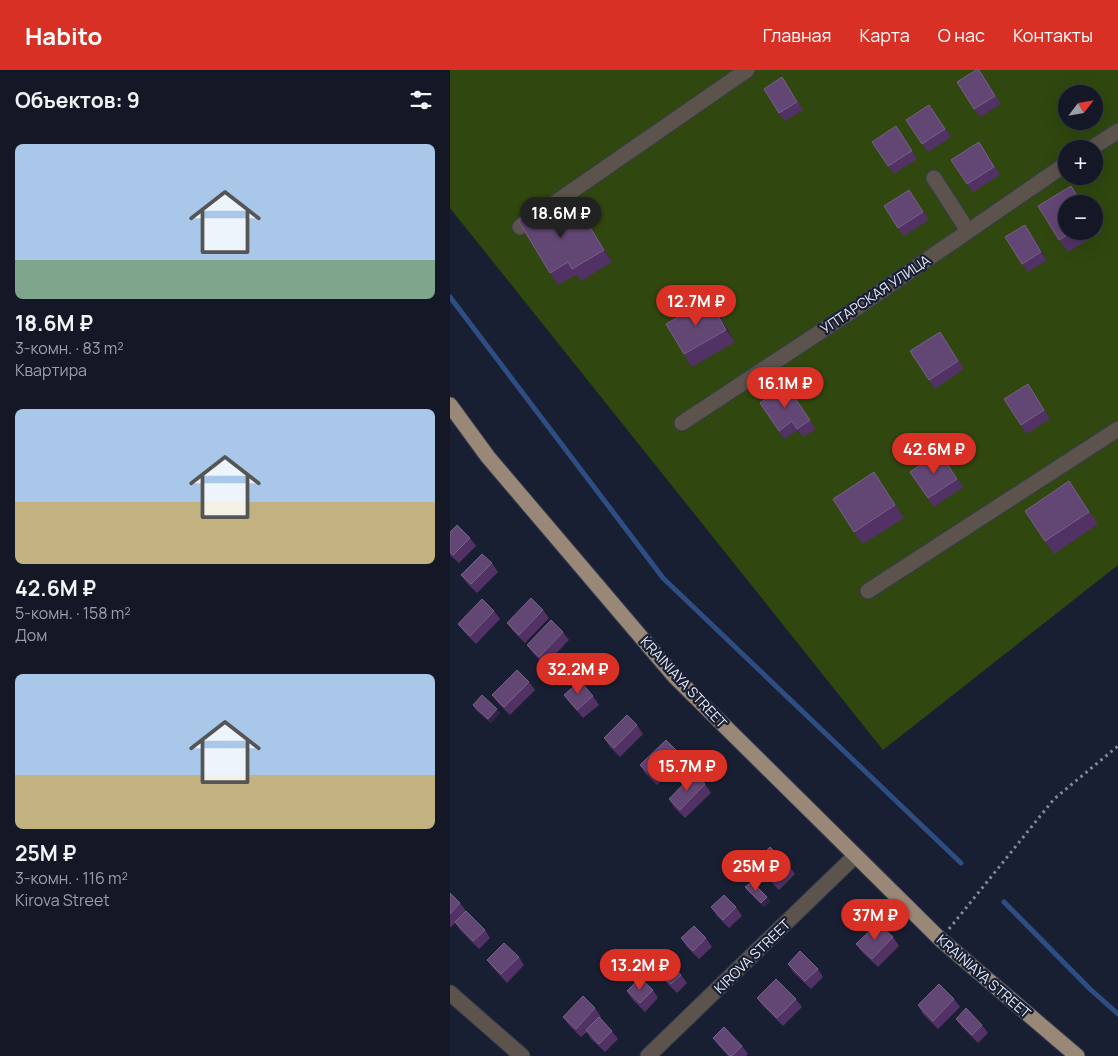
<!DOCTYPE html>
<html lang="ru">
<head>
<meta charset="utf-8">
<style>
	body { margin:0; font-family:Manrope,sans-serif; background:#1c202e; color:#f1f3f6; height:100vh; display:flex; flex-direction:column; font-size:19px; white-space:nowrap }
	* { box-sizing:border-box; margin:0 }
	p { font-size:16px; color:#9d9fa7 }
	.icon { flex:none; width:28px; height:28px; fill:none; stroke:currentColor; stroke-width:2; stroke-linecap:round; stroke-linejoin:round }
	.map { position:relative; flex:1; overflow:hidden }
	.drawer { display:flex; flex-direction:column; background:#131726; width:450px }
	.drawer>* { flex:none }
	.needle { width:32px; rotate:59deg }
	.fabs { position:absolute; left:608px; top:15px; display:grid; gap:10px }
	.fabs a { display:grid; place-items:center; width:45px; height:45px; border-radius:50%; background:#131726; box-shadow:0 5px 20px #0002,0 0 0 1px #323643; font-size:25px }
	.price { position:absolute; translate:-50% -42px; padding:0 11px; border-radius:18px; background:#d93025; color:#fff; font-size:16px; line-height:32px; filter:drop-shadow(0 1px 2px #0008) }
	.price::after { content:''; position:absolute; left:50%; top:30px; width:15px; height:11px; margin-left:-8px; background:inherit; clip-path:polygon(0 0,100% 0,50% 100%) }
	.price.on { background:#222; color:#fff }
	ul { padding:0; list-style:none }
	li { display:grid; align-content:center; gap:10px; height:265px; padding:0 15px }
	li span { display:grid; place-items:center; height:155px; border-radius:8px; color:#555 }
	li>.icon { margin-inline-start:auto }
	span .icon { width:90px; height:90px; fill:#fffc; stroke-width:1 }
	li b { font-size:21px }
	h2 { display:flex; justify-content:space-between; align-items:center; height:60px; padding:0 15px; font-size:21px }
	header { display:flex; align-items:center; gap:30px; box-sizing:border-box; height:70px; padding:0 25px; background:#d93025; color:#fff }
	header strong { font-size:24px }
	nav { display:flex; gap:28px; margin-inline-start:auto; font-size:18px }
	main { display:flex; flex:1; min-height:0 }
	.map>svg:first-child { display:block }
</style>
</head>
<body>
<header>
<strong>Habito</strong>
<nav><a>Главная</a><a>Карта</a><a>О нас</a><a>Контакты</a></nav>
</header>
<main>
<section class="drawer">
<h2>Объектов: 9<svg class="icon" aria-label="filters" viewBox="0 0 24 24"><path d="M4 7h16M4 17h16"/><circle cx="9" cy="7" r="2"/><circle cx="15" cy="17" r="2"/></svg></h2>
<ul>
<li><span style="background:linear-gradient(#a9c7e8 75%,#7fa58c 0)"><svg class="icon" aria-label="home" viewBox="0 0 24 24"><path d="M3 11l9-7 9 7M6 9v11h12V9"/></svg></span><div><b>18.6M ₽</b><p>3-комн. · 83 m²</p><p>Квартира</p></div></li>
<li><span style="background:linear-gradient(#a9c7e8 60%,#c2b280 0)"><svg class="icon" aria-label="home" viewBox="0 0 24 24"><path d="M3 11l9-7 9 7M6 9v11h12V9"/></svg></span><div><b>42.6M ₽</b><p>5-комн. · 158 m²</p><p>Дом</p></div></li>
<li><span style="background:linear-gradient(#a9c7e8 65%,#c2b280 0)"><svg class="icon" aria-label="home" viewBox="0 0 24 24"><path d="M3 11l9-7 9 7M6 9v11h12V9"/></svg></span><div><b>25M ₽</b><p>3-комн. · 116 m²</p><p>Kirova Street</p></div></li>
</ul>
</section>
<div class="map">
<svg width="668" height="986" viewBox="0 0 668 986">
	<rect width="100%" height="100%" fill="#191f32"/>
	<!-- green -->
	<path fill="#304710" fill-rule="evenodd" d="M0 0H668V495L433 680 0 138ZM616 24H644V51H616ZM616 79H644V106H616ZM616 134H644V161H616Z"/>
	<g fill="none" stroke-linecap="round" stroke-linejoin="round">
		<!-- stream -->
		<path stroke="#2e4d82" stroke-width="5" d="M0 227 213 508 511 793
			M554 832 640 919 668 944"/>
		<!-- minor casing -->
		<g stroke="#363c4e" stroke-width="17">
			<path id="minor" d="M640 79 668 61
				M484 108 518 161
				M70 157 297 0
				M232 353 408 237 616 94
				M418 521 668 359
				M0 923 72 986
				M198 986 405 786"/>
		</g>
		<!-- major casing -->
		<g stroke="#363c4e" stroke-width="17">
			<path id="major" d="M0 335 38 387 225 607 490 869 627 986"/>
		</g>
		<!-- path -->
		<path stroke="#858a9a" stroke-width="3" stroke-dasharray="2.5 4" stroke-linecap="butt" d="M499 859 604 729 668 676"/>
		<!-- minor -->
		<use href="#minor" stroke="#5c544c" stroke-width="15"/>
		<!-- major -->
		<use href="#major" stroke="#987" stroke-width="15"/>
	</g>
	<!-- wall -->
	<path fill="#523264" d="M534 7 551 34 530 47 524 39Z
		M338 16 353 40 335 51 329 43Z
		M479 35 501 67 478 82 456 50Z
		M452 65 467 89 444 104 438 96Z
		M535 81 550 105 523 122 517 114Z
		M621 116 634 134H616V161H644V150L651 162 618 182 609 170 588 136Z
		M459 120 479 150 454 166 448 158Z
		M87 138 98 155 105 151 118 138 122 145 130 141 138 153 162 192 131 211 126 205 108 215 100 203Z
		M581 164 597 190 578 202 572 194Z
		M259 229 267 242 285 272 242 297 234 284Z
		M490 262 514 299 485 319 460 281Z
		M578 314 600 349 576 364 571 355Z
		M336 315 366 359 353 367 348 360 334 369 310 333Z
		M489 382 513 417 484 437 460 402Z
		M424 402 454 448 413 474 404 462Z
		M619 411 648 454 604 484 575 441Z
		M0 462 20 468 26 476 9 493 0 485Z
		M42 493 48 502 27 523 17 513 11 505Z
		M93 540 99 548 75 573 63 561 57 553Z
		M44 541 50 549 26 574 14 562 8 554Z
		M113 562 119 570 95 595 83 583 77 575Z
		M79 612 85 620 60 645 48 633 42 625Z
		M114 625 143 626 149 635 133 648 120 633Z
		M23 635 50 643 41 653 26 640Z
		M187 655 193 664 170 687 160 677 154 668Z
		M227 681 233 689 207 715 196 704 190 695Z
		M255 714 261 723 235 748 224 737 219 729Z
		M305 793 339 796 345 804 329 820 311 801Z
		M295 817 317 827 320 831 314 837 298 821Z
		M0 823 10 833 16 841 35 860 40 868 29 879 10 860 5 853 1 857H0Z
		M261 837H286L292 846 279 858 267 846Z
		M443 867 449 876 428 897 412 882 406 874Z
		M231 868H256L262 877 249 889 237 877Z
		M69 887 74 895 57 913 43 898 37 890Z
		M338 894 368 899 373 907 361 919 343 902Z
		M207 901 231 905 237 913 227 923 213 909Z
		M203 920 208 928 195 942 183 930 177 921Z
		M307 928 346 929 352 937 333 956 313 936Z
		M504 929 510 937 488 959 473 944 468 935Z
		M145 938 151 947 150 948 162 961 168 969 155 982 141 969 137 962 131 967 119 955 113 947Z
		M506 949 532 955 538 963 528 973 512 957Z
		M263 968 292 976 298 984 296 986H278L269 976Z"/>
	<!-- shaded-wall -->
	<path fill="#352249" d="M130 141 138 153 162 192 154 180Z
		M575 155 581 164 597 190 591 182Z
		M259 229 267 242 285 272 276 260Z
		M47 639 50 643 41 653 38 649Z
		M317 827 320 831 314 837 311 833Z"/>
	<!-- building -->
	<path fill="#624674" stroke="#776089" d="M526 0H529L545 26 524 39 507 12Z
		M332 7 347 32 329 43 314 19Z
		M479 35 495 59 472 74 456 50Z
		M446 56 462 81 438 96 422 72Z
		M529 72 544 97 517 114 501 90Z
		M621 116 632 134H616V161H623L609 170 588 136Z
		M459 120 473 142 448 158 434 136Z
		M87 138 98 156 105 151 102 147 118 138 122 145 130 141 154 180 122 199 118 192 100 203 68 150Z
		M575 155 591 182 572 194 555 167Z
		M259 229 276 260 234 284 216 254Z
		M490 262 508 291 479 310 460 281Z
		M578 314 594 340 571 355 554 329Z
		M336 315 360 350 347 359 342 351 329 361 310 333Z
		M489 382 507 409 478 428 460 402Z
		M424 402 445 435 404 462 383 429Z
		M619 411 639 442 595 471 575 441Z
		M7 455 20 468 3 485 0 482V462Z
		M32 484 42 493 21 514 11 505Z
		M81 528 93 540 69 565 57 553Z
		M32 529 44 541 20 566 8 554Z
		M101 550 113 562 89 587 77 575Z
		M67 600 79 612 54 637 42 625Z
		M130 611 143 626 127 640 114 625Z
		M32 625 47 639 38 649 23 635Z
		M177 645 187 655 164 678 154 668Z
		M216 670 227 681 202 706 190 695Z
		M244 703 255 714 230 740 219 729Z
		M320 777 339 796 324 812 305 793Z
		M302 812 317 827 311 833 295 817Z
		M0 823 10 833 0 844Z
		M274 825 286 837 273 850 261 837Z
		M16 841 35 860 23 871 5 852Z
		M428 853 443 867 422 889 406 874Z
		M244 856 256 868 243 881 231 868Z
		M54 873 69 887 51 904 37 890Z
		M350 881 368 899 355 911 338 894Z
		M217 891 231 905 221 914 207 901Z
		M190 908 203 920 190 933 177 921Z
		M326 909 346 929 327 948 307 928Z
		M489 914 504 929 483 951 468 935Z
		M133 926 145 938 126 959 113 947Z
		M516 938 532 955 522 965 506 949Z
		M149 947 162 961 149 974 136 960Z
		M274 957 292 976 282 986H280L263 968Z"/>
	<g text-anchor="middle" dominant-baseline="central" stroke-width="4.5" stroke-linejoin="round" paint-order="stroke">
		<!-- street labels -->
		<g font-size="14" fill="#e8ecfa" stroke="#191f32">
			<text transform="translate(425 224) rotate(-34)">УПТАРСКАЯ УЛИЦА</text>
			<text transform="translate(234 612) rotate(47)">KRAINIAYA STREET</text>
			<text transform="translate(302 886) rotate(-44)">KIROVA STREET</text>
			<text transform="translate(534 906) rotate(41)">KRAINIAYA STREET</text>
		</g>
	</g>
</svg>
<div class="fabs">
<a><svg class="needle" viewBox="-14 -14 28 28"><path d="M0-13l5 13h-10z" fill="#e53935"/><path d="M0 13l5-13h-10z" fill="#9d9fa7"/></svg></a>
<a>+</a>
<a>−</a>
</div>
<b class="price on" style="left:111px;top:169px">18.6M ₽</b>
<b class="price" style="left:246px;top:257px">12.7M ₽</b>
<b class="price" style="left:335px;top:339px">16.1M ₽</b>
<b class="price" style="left:484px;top:405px">42.6M ₽</b>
<b class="price" style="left:128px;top:625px">32.2M ₽</b>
<b class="price" style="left:237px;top:722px">15.7M ₽</b>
<b class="price" style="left:306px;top:822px">25M ₽</b>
<b class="price" style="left:425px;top:871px">37M ₽</b>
<b class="price" style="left:190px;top:921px">13.2M ₽</b>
</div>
</main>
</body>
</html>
